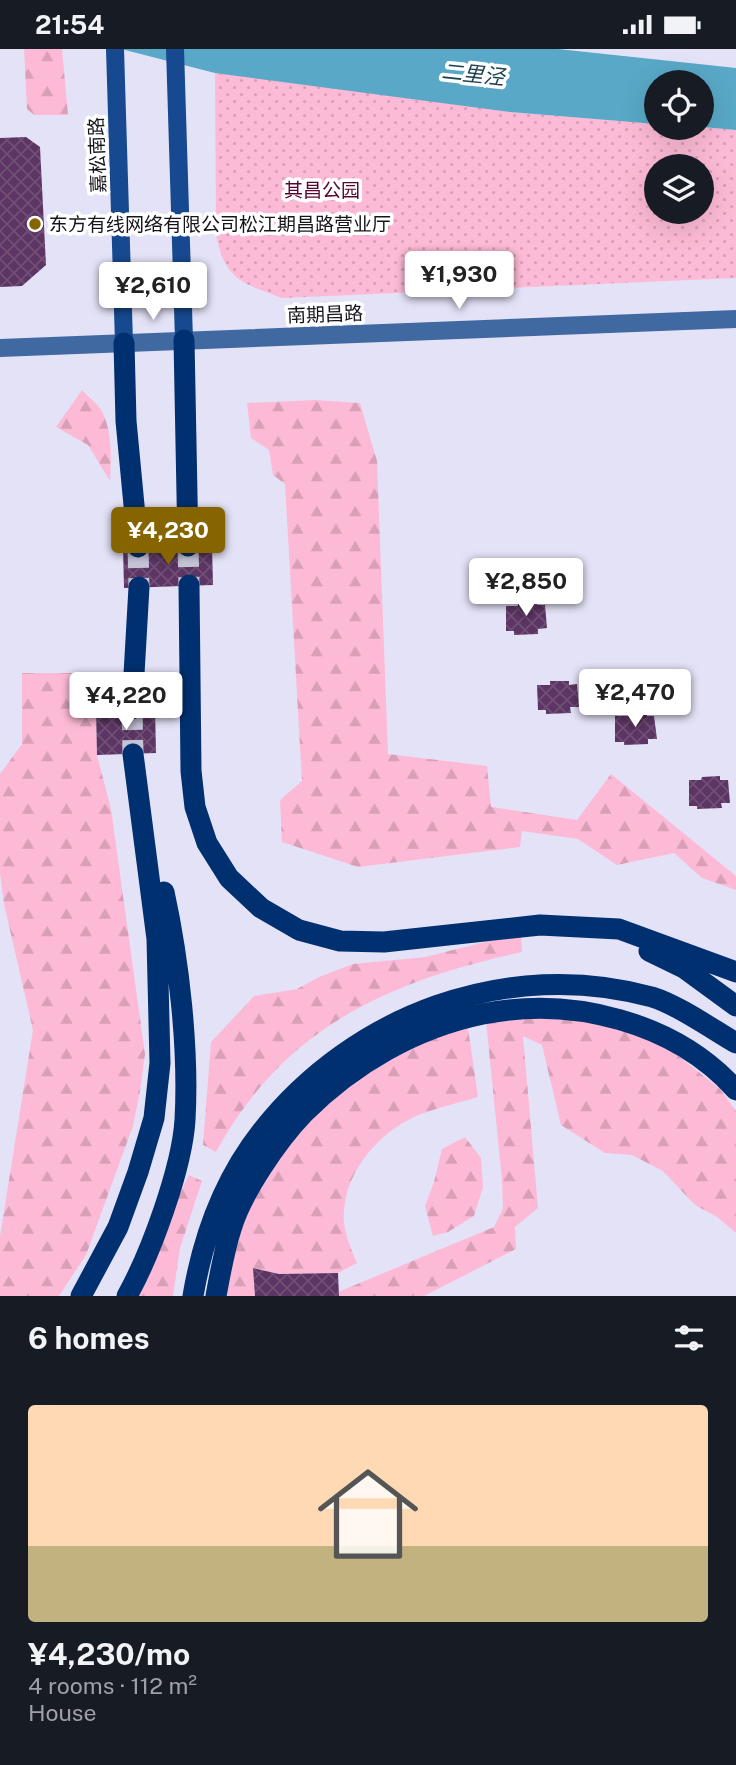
<!DOCTYPE html>
<html lang="en">
<head>
<meta charset="utf-8">
<style>
	body { margin:0; font-family:"Public Sans","Noto Sans SC",sans-serif; background:#20242c; color:#f1f3f6; height:100vh; display:flex; flex-direction:column; font-size:26px; white-space:nowrap }
	* { box-sizing:border-box; margin:0 }
	p { font-size:23px; color:#9ea1a6 }
	.icon { flex:none; width:38px; height:38px; fill:none; stroke:currentColor; stroke-width:2; stroke-linecap:round; stroke-linejoin:round }
	.map { position:relative; height:1247px; overflow:hidden }
	.drawer { display:flex; flex-direction:column; background:#171b24; flex:1 }
	.drawer>* { flex:none }
	.fabs { position:absolute; left:644px; top:21px; display:grid; gap:14px }
	.fabs a { display:grid; place-items:center; width:70px; height:70px; border-radius:50%; background:#171b24; box-shadow:0 7px 28px #0002; font-size:35px }
	.price { position:absolute; translate:-50% -60px; padding:0 16px; border-radius:7px; background:#fff; color:#222; font-size:23px; line-height:46px; filter:drop-shadow(0 2px 4px #0008) }
	.price::after { content:''; position:absolute; left:50%; top:42px; width:21px; height:16px; margin-left:-10px; background:inherit; clip-path:polygon(0 0,100% 0,50% 100%) }
	.price.on { background:#866500; color:#fff }
	ul { padding:0; list-style:none }
	li { display:grid; align-content:center; gap:14px; height:371px; padding:0 28px }
	li span { display:grid; place-items:center; height:217px; border-radius:7px; color:#555 }
	li>.icon { margin-inline-start:auto }
	span .icon { width:126px; height:126px; fill:#fffc; stroke-width:1 }
	li b { font-size:30px }
	h2 { display:flex; justify-content:space-between; align-items:center; height:84px; padding:0 28px; font-size:30px }
	.status { display:flex; justify-content:space-between; align-items:center; height:49px; padding:0 35px; background:#171b24; direction:ltr }
	.status svg { height:19px; fill:currentColor }
	.map>svg:first-child { display:block }
</style>
</head>
<body>
<div class="status"><b>21:54</b><svg viewBox="0 0 49 12"><path d="M0 12V9h3v3zM5 12V6h3v6zM10 12V3h3v9zM15 12V0h3v12zM26 1h20v11H26zM47 4h2v5h-2z"/></svg></div>
<div class="map">
<svg width="736" height="1247" viewBox="0 0 736 1247">
	<defs>
		<pattern id="forest-firs" width="22" height="20" patternUnits="userSpaceOnUse" patternTransform="scale(1.75)"><rect width="22" height="20" fill="#fdbad6"/><path d="M5 1l3.5 6h-7zM16 11l3.5 6h-7z" fill="#d89fb7"/></pattern>
		<pattern id="park-dots" width="8" height="8" patternUnits="userSpaceOnUse" patternTransform="scale(1.75)"><rect width="8" height="8" fill="#fdbad6"/><path d="M2 2h.1M6 6h.1" fill="none" stroke="#d89fb7" stroke-width="1.8" stroke-linecap="round"/></pattern>
		<pattern id="building-cross-hatch" width="8" height="8" patternUnits="userSpaceOnUse" patternTransform="scale(1.75)"><rect width="8" height="8" fill="#5d3564"/><path d="M0 0l8 8M0 8l8-8" fill="none" stroke="#6f4f75"/></pattern>
	</defs>
	<rect width="100%" height="100%" fill="#e4e2f7"/>
	<!-- forest -->
	<path fill="url(#forest-firs)" d="M24 0H62L68 66H34L27 60Z
		M82 341C87 347 94 352 99 358 113 377 111 409 110 432L88 396 56 378Z
		M315 351 360 354 377 412 388 705 487 717 491 758 577 771 611 725 736 827V841L702 829 674 804 617 816 578 790 522 782 520 798 358 818 282 793 280 751 302 732 285 435 273 426 269 401 251 389 247 354Z
		M22 624H100L96 662 97 706 111 760 145 1005 140 1042 133 1077 86 1206 59 1247H0V1187L33 981 4 855 0 824V725L22 695Z
		M521 887 522 903C389 932 284 978 216 1103L203 1096 211 993 254 947 297 940 319 928 353 915 425 908 497 890Z
		M522 968 598 971 667 998 720 1040 736 1062V1184L717 1168 695 1156 663 1122 632 1106 605 1104 561 1076 542 996 523 987 538 1159 515 1178 516 1200 424 1247H339L338 1243 494 1178 503 1160 502 1131 486 972Z
		M468 979 478 1048C458 1054 436 1059 416 1067 379 1084 347 1120 344 1162 342 1179 350 1198 357 1214L338 1224 279 1225 254 1219 255 1247H222L239 1175 294 1085 346 1036 383 1013 441 986Z
		M465 1088 481 1109 483 1138 474 1167 448 1183 433 1187 425 1157 434 1133 442 1100Z
		M189 1126 202 1132 180 1199 173 1247H137L165 1175Z"/>
	<!-- park -->
	<path fill="url(#park-dots)" fill-rule="evenodd" d="M215 24 309 31 510 63 656 75V79L702 78 736 81V229L282 249C242 234 225 231 216 186ZM656 117H702V163H656Z"/>
	<!-- water -->
	<path fill="#59a8c7" d="M121 0H558L736 19V81L702 78V33H656V75L510 63 215 24Z"/>
	<!-- building -->
	<path fill="url(#building-cross-hatch)" d="M26 88 40 98 46 216 22 237 0 238V89Z
		M212 496 213 536 124 539 123 499Z
		M518 553H537V556H545L547 579 538 580V585L514 586V582H506V557H518Z
		M550 632H569V636L577 635 579 658H570L571 664 546 665V661H538L537 636H550Z
		M155 659 156 704 97 706 96 662Z
		M646 663 647 667H654L657 690H648V695L624 696V693H615V667H628V664Z
		M720 727V731H728L730 754H721L722 759 697 760V757H689V731H701L702 728Z
		M253 1219 279 1225 338 1224 339 1247H255Z"/>
	<g fill="none" stroke-linecap="round" stroke-linejoin="round">
		<!-- highway-tunnel -->
		<path stroke="#c5c3d6" stroke-width="21" stroke-dasharray="21 10" stroke-linecap="butt" d="M188 497 189 536
			M138 498 139 538
			M132 660 133 705"/>
		<!-- secondary -->
		<path stroke="#4068a1" stroke-width="18" d="M0 299 736 270"/>
		<!-- primary -->
		<path stroke="#16498f" stroke-width="18" d="M115 0 124 294
			M175 0 184 291"/>
		<!-- highway -->
		<path stroke="#00306f" stroke-width="21" d="M184 291 188 497
			M124 294 126 372 138 498
			M189 536 191 722 195 758 207 794 229 829 261 859 299 881 340 892 384 893 540 876 619 880 736 923
			M132 660 139 538
			M649 902 684 919 736 957
			M81 1247 118 1178 138 1123 154 1069 160 1014 157 890 133 705
			M127 1247C151 1204 182 1119 185 1071 189 1000 179 912 164 843
			M193 1247C203 1188 225 1129 262 1082 353 966 508 908 652 948 678 956 712 980 736 994
			M216 1247C220 1225 224 1202 231 1180 242 1143 278 1091 304 1064 353 1015 415 979 483 965 572 947 675 973 736 1041"/>
	</g>
	<!-- markers -->
	<circle fill="#866500" stroke="#fff" stroke-width="2.5" cx="35" cy="175" r="7"/>
	<g text-anchor="middle" dominant-baseline="central" stroke-width="7" stroke-linejoin="round" paint-order="stroke">
		<!-- street labels -->
		<g font-size="19" fill="#15141b" stroke="#fff">
			<text transform="translate(97 106) rotate(-92)">嘉松南路</text>
			<text transform="translate(325 265) rotate(-2)">南期昌路</text>
		</g>
		<!-- park labels -->
		<g font-size="19" fill="#570434" stroke="#fff">
			<text x="322" y="141">其昌公园</text>
		</g>
		<!-- poi labels -->
		<g font-size="19" fill="#15141b" stroke="#fff" text-anchor="start">
			<text x="49" y="175">东方有线网络有限公司松江期昌路营业厅</text>
		</g>
		<!-- water labels -->
		<g font-size="21" font-style="italic" fill="#1e4250" stroke="#fff">
			<text transform="translate(473 25) rotate(6)">二里泾</text>
		</g>
	</g>
</svg>
<div class="fabs">
<a><svg class="icon" aria-label="locate" viewBox="0 0 24 24"><circle cx="12" cy="12" r="6"/><path d="M12 2v4M12 18v4M2 12h4M18 12h4"/></svg></a>
<a><svg class="icon" aria-label="layers" viewBox="0 0 24 24"><path d="M12 4l9 5-9 5-9-5zM3 14l9 5 9-5"/></svg></a>
</div>
<b class="price" style="left:459px;top:262px">¥1,930</b>
<b class="price" style="left:153px;top:273px">¥2,610</b>
<b class="price on" style="left:168px;top:518px">¥4,230</b>
<b class="price" style="left:526px;top:569px">¥2,850</b>
<b class="price" style="left:635px;top:680px">¥2,470</b>
<b class="price" style="left:126px;top:683px">¥4,220</b>
</div>
<section class="drawer">
<h2>6 homes<svg class="icon" aria-label="filters" viewBox="0 0 24 24"><path d="M4 7h16M4 17h16"/><circle cx="9" cy="7" r="2"/><circle cx="15" cy="17" r="2"/></svg></h2>
<ul>
<li><span style="background:linear-gradient(#ffd9b3 65%,#c2b280 0)"><svg class="icon" aria-label="home" viewBox="0 0 24 24"><path d="M3 11l9-7 9 7M6 9v11h12V9"/></svg></span><div><b>¥4,230/mo</b><p>4 rooms · 112 m²</p><p>House</p></div></li>
</ul>
</section>
</body>
</html>
